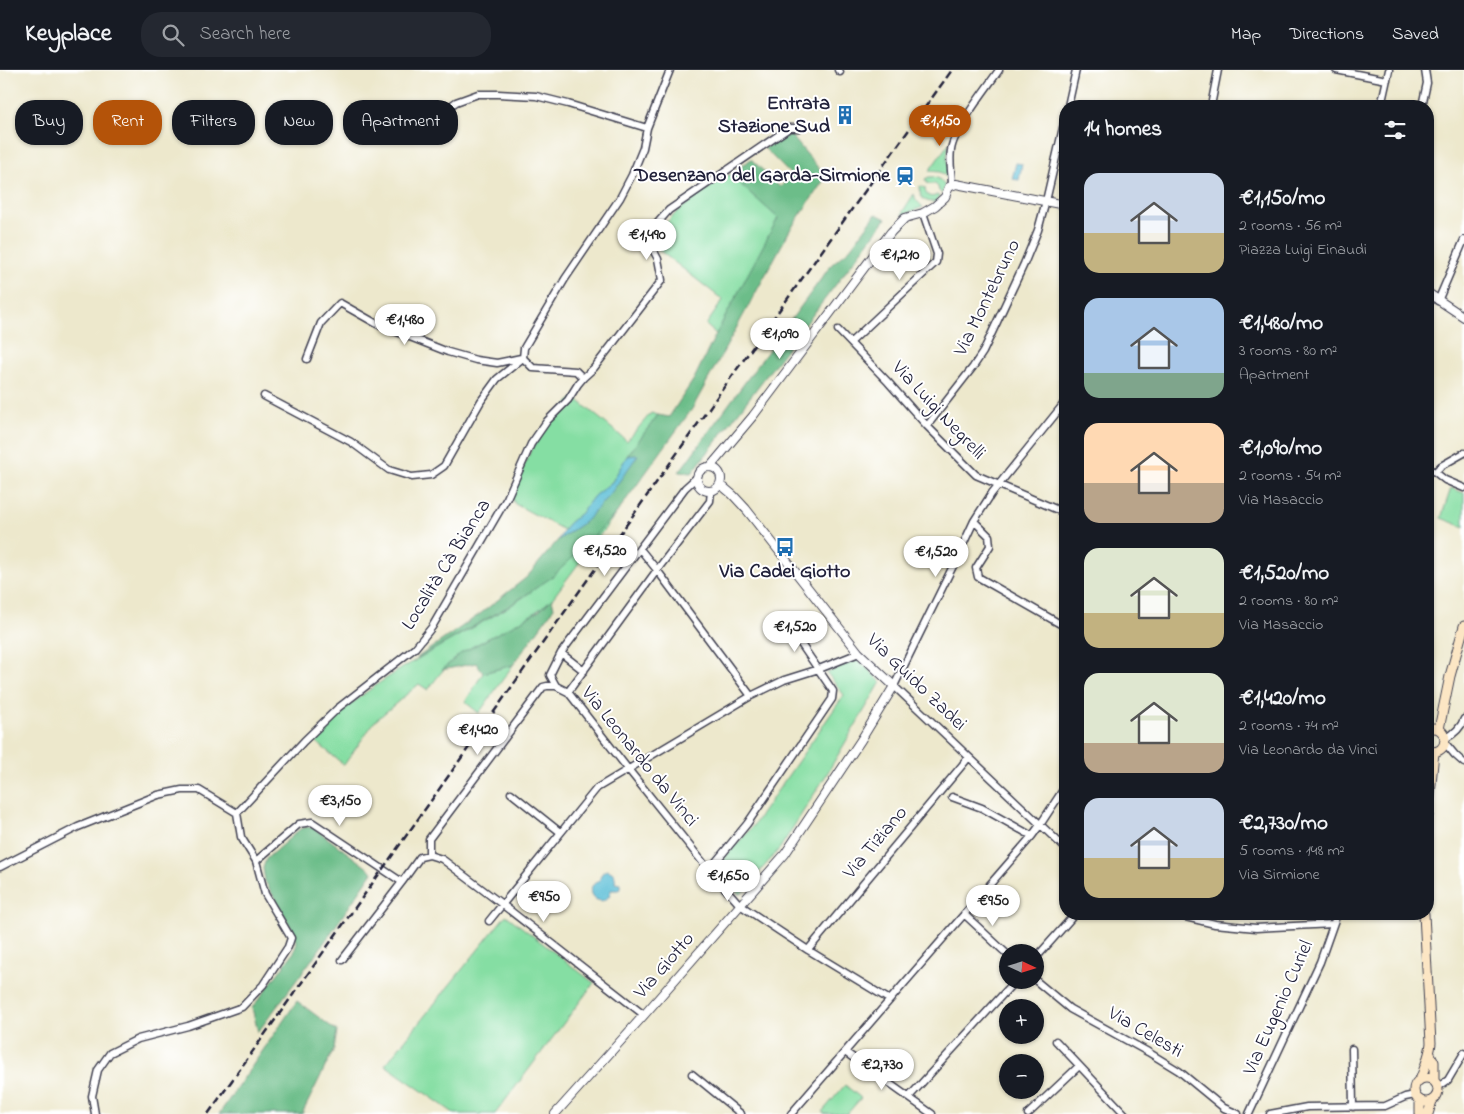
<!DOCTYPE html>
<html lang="en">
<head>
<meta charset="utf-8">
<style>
	body { margin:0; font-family:"Indie Flower",sans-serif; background:#242831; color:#f1f3f6; height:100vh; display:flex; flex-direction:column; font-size:19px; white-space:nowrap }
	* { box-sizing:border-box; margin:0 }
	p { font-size:16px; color:#9ea1a6 }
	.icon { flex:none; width:28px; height:28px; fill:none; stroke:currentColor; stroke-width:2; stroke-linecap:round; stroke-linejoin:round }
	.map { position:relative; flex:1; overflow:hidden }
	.sheet { position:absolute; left:1059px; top:30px; width:375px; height:820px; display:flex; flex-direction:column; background:#171b24; border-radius:20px; box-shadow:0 1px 4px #0004 }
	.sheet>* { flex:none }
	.hud { position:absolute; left:15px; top:30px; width:475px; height:45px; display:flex; gap:10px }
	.needle { width:32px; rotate:94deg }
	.buttons { position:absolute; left:999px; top:874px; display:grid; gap:10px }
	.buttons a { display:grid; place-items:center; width:45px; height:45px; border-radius:50%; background:#171b24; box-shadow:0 1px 4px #0004; font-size:25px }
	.price { position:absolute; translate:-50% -42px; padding:0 11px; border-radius:18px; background:#fff; color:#222; font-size:16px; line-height:32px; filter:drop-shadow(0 1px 2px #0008) }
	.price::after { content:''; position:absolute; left:50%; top:30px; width:15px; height:11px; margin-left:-8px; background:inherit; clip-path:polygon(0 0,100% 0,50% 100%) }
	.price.current { background:#b45309; color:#fff }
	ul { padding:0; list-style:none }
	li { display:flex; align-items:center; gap:15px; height:125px; padding:0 25px }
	li span { display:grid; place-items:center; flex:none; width:140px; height:100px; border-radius:15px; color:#555 }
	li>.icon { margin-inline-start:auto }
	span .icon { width:60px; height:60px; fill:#fffc; stroke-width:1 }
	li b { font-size:21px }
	h2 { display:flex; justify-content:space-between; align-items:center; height:60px; padding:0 25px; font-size:21px }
	.pill { padding:0 18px; border-radius:20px; background:#171b24; box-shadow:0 1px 4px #0004; font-size:18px; line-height:45px }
	.pill.current { background:#b45309; color:#fff }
	header { display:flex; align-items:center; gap:30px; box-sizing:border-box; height:70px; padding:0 25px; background:#171b24; border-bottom:1px solid #363941 }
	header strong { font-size:24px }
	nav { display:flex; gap:28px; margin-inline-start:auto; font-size:18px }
	.search { width:350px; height:45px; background:#242831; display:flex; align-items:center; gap:12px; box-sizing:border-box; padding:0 18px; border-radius:20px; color:#9ea1a6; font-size:19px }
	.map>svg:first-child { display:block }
</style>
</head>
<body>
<header>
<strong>Keyplace</strong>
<div class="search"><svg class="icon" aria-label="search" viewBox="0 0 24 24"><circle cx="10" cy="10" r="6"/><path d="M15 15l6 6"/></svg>Search here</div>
<nav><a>Map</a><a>Directions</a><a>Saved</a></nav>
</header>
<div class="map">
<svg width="1464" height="1044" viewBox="0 0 1464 1044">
	<rect width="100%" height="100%" fill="#fff"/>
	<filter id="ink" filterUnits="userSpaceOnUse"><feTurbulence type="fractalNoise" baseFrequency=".02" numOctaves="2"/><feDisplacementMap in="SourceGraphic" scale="10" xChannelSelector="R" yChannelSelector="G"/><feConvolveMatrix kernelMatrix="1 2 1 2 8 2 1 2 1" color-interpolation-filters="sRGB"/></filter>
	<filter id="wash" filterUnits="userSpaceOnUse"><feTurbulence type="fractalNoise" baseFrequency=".0096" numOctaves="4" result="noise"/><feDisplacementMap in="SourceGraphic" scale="20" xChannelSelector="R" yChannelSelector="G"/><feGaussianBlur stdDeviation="1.12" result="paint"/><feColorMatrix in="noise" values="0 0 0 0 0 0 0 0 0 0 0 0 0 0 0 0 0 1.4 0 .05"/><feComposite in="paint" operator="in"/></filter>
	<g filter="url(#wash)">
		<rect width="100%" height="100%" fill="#ede8cc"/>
		<!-- green -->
		<path fill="#85dea3" stroke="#54806f" d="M949 73 947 87 948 108 940 102 929 101Z
			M730 105 779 148 716 264 706 255 723 230 655 177 658 161 678 141 724 106Z
			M929 107C937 106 942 110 945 117L942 124 939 121 938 117 935 114H928L925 109Z
			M920 116 925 118C925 125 930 129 937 125L940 127 935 132C925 133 918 127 920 116Z
			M914 124 916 130 923 137 902 145 903 141Z
			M574 327 627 371 651 343 658 345 627 386 612 412 594 426 581 443 568 454 564 460 515 434 511 426 530 382 548 354Z
			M1451 418 1464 423V457L1441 448Z
			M618 441 552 529C526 553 492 564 462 583 448 592 438 606 428 620L419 614 375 651 344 695 314 670C322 661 331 651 340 643 389 600 454 570 510 536 551 510 584 477 618 441Z
			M858 589 881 612 825 707 780 778 740 825 714 799 753 756 844 625 827 603Z
			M513 595 479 643 465 632 483 603Z
			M506 845 594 913 495 1044H455L385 995Z
			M845 1015 861 1028 847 1044H825L822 1042Z"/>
		<!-- forest -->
		<path fill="#6cbd89" stroke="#477062" d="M790 64 826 107 790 160 692 339 618 441 585 476 552 507 511 535 417 589 418 587 480 544 527 507 558 470 586 451 637 385 627 386 658 345 669 347 694 309 716 264 778 148 730 105 751 89 780 117 792 106 764 78Z
			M876 144 886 149 692 403 679 402 832 194 850 179Z
			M552 529 554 538 513 595 483 603 476 593 442 600 461 583 539 541Z
			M307 757 314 758 373 802 319 880 258 962 252 938 294 882 297 872 294 863 265 811 263 798 266 789 300 759Z
			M297 931 337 961 334 979 302 1044H219Z"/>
		<!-- water -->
		<path fill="#58bdd6" stroke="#3d7088" d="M1016 93 1022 94 1019 110 1012 109Z
			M638 385 611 423 586 451 558 470 568 454 581 443 594 426 612 412 627 386Z
			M607 800C614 802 616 806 615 813L620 814V819L618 820H611C607 844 575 822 600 810 600 805 602 802 607 800Z"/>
	</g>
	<g filter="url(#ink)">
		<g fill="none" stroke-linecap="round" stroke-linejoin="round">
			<!-- minor casing -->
			<g stroke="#404051" stroke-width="9">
				<path id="minor" d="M838 0 840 2
					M1336 0 1387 10
					M1068 36 1076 0
					M1211 36 1218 0
					M1381 36 1389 0
					M1422 36 1427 13 1425 0
					M440 44 456 32 478 24H498L536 26 568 34 647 58
					M952 116C952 104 949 92 951 80 954 59 986 19 999 0
					M1438 231 1464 170
					M838 260 888 312 927 356 976 405 1065 443
					M851 272 936 192 937 184 923 143
					M307 289 321 253 340 233 377 254 448 282 476 290 497 293 521 288
					M583 308 594 298 662 210 658 189 650 174 654 157 669 140 789 58H799
					M264 326 351 372 389 400 412 407 431 405 444 396 481 331 497 309 523 288 524 278 565 209 620 128 632 105 643 78 647 58 670 0
					M1065 331 1062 336 992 423 974 451 955 492 894 616 1065 778
					M927 356 973 297 983 282 1024 194 1038 160 1046 131 1065 49
					M1428 399 1435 402 1445 410 1464 418
					M1435 402 1441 396 1464 383
					M974 451 989 466 990 476 976 498 978 507 1062 555H1065
					M640 479 657 500 751 626
					M561 583 584 601
					M556 616 550 605 561 583 685 418 696 408
					M568 622 657 500 710 431 711 421
					M1445 669C1454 664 1461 658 1464 649
					M1445 673 1455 685 1464 693
					M511 723 560 762
					M952 727 982 738 1032 766
					M237 743 304 671 338 638 415 578 432 557 507 428 531 374 547 351 568 330 578 314 583 308 576 301 533 298 523 288
					M429 785V769L543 617 547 616H556L568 622 628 699 709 800 740 835 808 880 890 930
					M256 791 299 754 312 752 402 812 420 787 429 785 442 789 503 835 644 945
					M0 797 78 757 158 725 182 720H199L237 743 241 767 256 791 265 824 291 868 288 877 263 915 242 937 188 956 138 969 110 983 98 1000 92 1026 95 1044
					M709 800 747 754 832 629 833 621 788 555
					M964 844 1008 885
					M1173 844 1215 854 1256 858 1333 854
					M489 851 597 718 751 626 784 610 819 599 859 583
					M808 880 969 687
					M1035 889 1075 844
					M342 890 402 812
					M1035 910 1070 939 1148 982 1179 1001 1224 1038 1238 1044
					M1056 971 1125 1044
					M1352 979 1353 1037
					M845 982 932 1044
					M692 1004 741 1044
					M1438 1017 1448 1010 1464 983
					M909 1027 1016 910
					M791 1044 1032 766 1040 755 1065 717
					M1028 1044 1079 996
					M1249 1044 1320 892 1337 844
					M1270 1044 1307 1037 1385 1036 1405 1027 1415 1025"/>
			</g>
			<!-- tertiary casing -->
			<g stroke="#404051" stroke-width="10">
				<path id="tertiary" d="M1428 223 1464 247
					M697 409a12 12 0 1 1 24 0a12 12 0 1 1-24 0Z
					M710 397 753 346 891 162 905 148 923 143 935 136 945 127 949 117 956 114 1065 135
					M555 1044 644 945 785 784 861 670 894 616 859 583 746 439 733 425 720 414"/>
			</g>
			<!-- secondary casing -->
			<g stroke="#404051" stroke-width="11">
				<path id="secondary" d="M1428 659C1450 652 1451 687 1428 681
					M1439 659 1450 606 1464 556
					M1428 745 1434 682
					M1430 984 1434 992V1011
					M1414 1020a12 12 0 1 1 24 0a12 12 0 1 1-24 0Z
					M1421 1008C1425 996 1430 985 1431 973L1424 844
					M1420 1031V1044
					M1428 1044 1432 1031"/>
			</g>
			<!-- minor -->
			<use href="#minor" stroke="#fff" stroke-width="6"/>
			<!-- tertiary -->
			<use href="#tertiary" stroke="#fff" stroke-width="8"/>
			<!-- secondary -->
			<use href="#secondary" stroke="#fce6c4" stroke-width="9"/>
			<!-- rail -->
			<path stroke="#22223b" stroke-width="2.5" stroke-dasharray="8 4" stroke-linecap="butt" d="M208 1044 394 783 714 331 952 0"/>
		</g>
	</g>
	<!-- icons -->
	<defs>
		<g id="building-bare" transform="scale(1.5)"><path d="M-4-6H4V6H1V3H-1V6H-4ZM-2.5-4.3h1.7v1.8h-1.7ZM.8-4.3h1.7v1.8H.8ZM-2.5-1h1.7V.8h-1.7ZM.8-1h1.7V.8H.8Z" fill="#1f6fb2" stroke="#fff" stroke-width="2.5" paint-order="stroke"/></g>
		<g id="station-bare" transform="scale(1.5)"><path d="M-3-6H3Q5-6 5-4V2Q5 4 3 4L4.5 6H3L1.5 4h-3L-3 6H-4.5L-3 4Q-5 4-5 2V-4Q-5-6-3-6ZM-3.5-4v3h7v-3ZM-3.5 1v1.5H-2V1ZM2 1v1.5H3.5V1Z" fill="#1f6fb2" stroke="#fff" stroke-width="2.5" paint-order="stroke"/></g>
		<g id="bus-bare" transform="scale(1.5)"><path d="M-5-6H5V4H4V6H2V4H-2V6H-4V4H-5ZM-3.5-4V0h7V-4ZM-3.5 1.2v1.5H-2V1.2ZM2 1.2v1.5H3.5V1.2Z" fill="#1f6fb2" stroke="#fff" stroke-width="2.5" paint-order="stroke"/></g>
	</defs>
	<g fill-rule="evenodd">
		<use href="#building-bare" x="845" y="45"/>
		<use href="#station-bare" x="905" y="106"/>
		<use href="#bus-bare" x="785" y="477"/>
	</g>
	<g text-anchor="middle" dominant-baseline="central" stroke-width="4" stroke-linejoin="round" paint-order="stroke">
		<!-- poi labels -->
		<g font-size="20" font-weight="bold" fill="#22223b" stroke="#fff" text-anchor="end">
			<text x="830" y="34">Entrata<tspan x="830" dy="23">Stazione Sud</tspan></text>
			<text x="890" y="106">Desenzano del Garda-Sirmione</text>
			<text x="785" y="502" text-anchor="middle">Via Cadei Giotto</text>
		</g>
		<!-- street labels -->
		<g font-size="20" fill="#22223b" stroke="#fff">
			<text transform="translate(988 228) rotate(-64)">Via Montebruno</text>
			<text transform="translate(938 341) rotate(47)">Via Luigi Negrelli</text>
			<text transform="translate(447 495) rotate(-58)">Località Cà Bianca</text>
			<text transform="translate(916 613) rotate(44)">Via Guido Zadei</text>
			<text transform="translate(639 687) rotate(51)">Via Leonardo da Vinci</text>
			<text transform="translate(876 773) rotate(-50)">Via Tiziano</text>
			<text transform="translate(665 896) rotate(-49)">Via Giotto</text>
			<text transform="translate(1279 938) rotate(-66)">Via Eugenio Curiel</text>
			<text transform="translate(1145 963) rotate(30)">Via Celesti</text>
		</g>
	</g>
</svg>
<div class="buttons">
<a><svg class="needle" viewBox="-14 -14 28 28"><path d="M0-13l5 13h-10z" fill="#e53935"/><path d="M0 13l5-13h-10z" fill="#9ea1a6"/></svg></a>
<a>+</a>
<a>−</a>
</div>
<b class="price current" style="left:940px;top:77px">€1,150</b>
<b class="price" style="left:647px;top:191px">€1,490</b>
<b class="price" style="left:900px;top:211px">€1,210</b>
<b class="price" style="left:405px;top:276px">€1,480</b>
<b class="price" style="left:780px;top:290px">€1,090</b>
<b class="price" style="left:605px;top:507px">€1,520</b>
<b class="price" style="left:936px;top:508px">€1,520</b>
<b class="price" style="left:795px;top:583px">€1,520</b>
<b class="price" style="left:478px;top:686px">€1,420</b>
<b class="price" style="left:340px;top:757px">€3,150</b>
<b class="price" style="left:728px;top:832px">€1,650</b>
<b class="price" style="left:544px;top:853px">€950</b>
<b class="price" style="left:993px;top:857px">€950</b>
<b class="price" style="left:882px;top:1021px">€2,730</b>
<div class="hud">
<a class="pill">Buy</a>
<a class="pill current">Rent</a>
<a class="pill">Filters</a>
<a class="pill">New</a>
<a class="pill">Apartment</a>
</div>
<section class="sheet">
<h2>14 homes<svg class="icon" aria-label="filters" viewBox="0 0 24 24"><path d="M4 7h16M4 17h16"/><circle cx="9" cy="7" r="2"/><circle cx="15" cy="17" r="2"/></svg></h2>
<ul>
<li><span style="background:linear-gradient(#c9d6e8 60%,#c2b280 0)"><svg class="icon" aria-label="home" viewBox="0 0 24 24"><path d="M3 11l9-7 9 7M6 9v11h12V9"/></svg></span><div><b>€1,150/mo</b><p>2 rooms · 56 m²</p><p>Piazza Luigi Einaudi</p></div></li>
<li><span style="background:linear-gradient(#a9c7e8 75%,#7fa58c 0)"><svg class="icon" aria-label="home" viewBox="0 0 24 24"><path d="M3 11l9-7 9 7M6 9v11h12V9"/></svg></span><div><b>€1,480/mo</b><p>3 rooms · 80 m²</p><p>Apartment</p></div></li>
<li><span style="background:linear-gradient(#ffd9b3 60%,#b9a48a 0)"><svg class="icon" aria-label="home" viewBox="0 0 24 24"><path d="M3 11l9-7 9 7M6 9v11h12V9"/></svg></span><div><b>€1,090/mo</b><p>2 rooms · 54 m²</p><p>Via Masaccio</p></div></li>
<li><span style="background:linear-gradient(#dfe7d0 65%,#c2b280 0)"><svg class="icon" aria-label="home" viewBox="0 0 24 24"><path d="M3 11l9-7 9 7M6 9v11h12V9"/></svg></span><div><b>€1,520/mo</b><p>2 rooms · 80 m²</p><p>Via Masaccio</p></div></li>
<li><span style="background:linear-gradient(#dfe7d0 70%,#b9a48a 0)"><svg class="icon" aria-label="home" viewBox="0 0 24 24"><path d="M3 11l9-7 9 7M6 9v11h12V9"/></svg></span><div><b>€1,420/mo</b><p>2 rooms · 74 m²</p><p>Via Leonardo da Vinci</p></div></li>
<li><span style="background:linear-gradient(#c9d6e8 60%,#c2b280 0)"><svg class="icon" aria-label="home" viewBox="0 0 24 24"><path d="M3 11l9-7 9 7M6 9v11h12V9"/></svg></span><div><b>€2,730/mo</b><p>5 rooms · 148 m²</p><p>Via Sirmione</p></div></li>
</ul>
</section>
</div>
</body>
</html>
